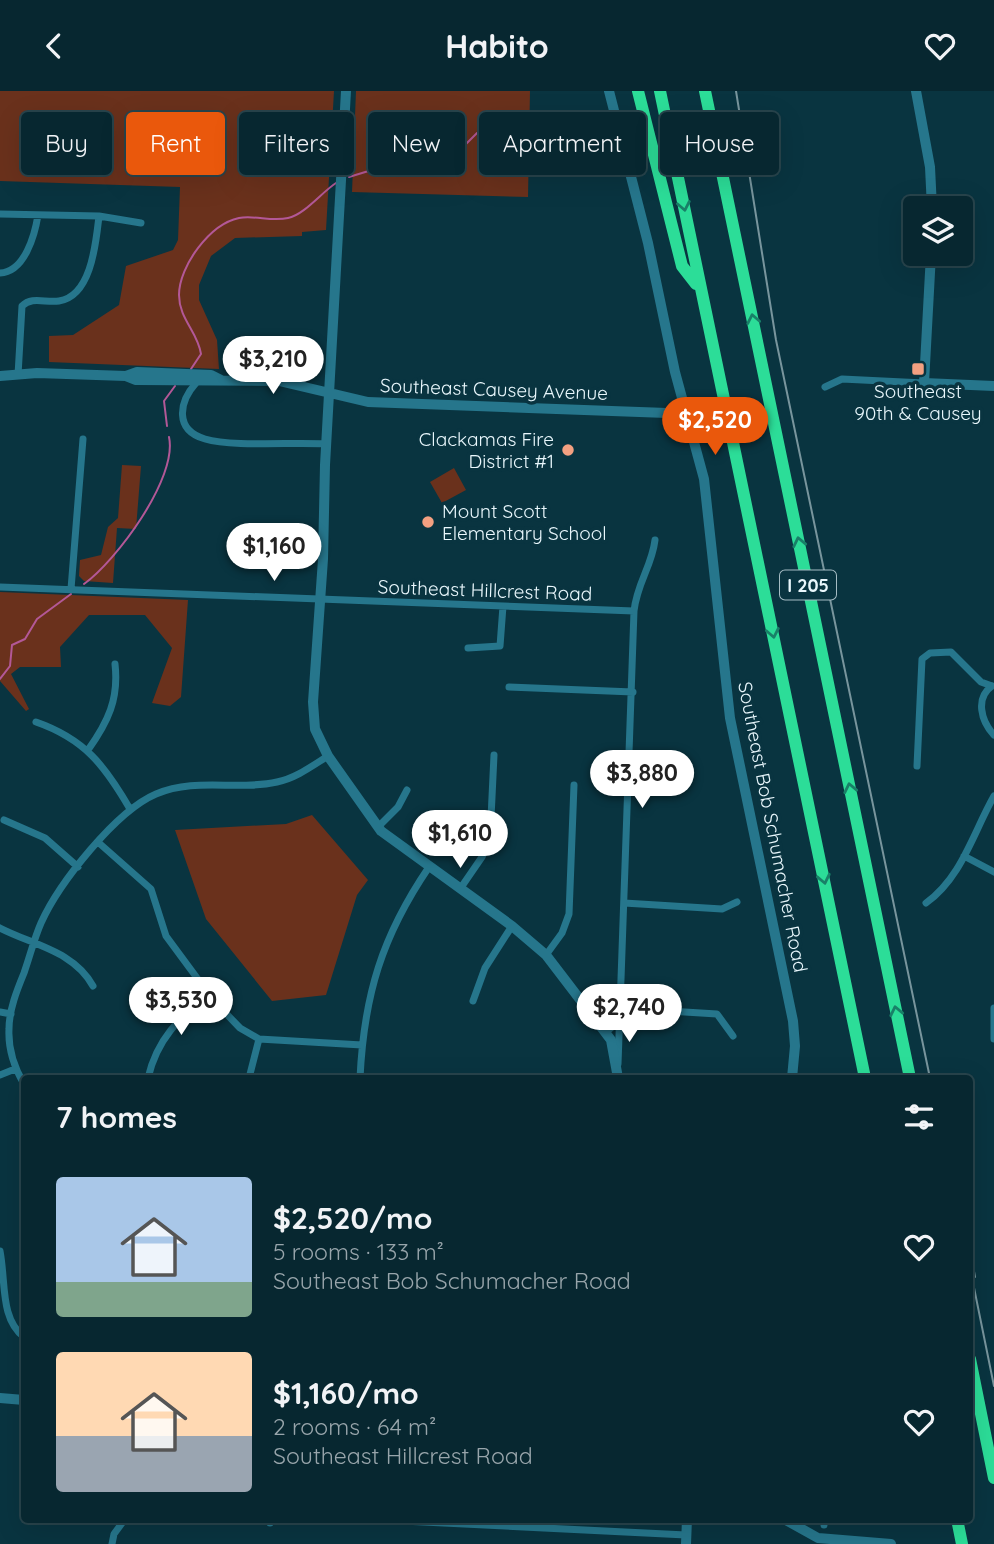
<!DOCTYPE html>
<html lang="en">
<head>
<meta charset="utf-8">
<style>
	body { margin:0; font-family:Quicksand,sans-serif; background:#15333c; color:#f1f3f6; height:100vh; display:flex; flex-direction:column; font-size:26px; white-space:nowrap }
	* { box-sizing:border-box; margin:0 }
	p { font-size:23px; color:#98a5ab }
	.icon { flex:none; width:38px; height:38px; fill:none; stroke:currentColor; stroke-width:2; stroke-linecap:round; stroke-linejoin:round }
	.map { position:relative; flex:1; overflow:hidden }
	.panel { position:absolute; left:21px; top:984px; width:952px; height:448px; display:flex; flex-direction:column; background:#072730; border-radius:7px; box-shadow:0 7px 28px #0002,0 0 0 2px #28444c }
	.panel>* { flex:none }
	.guide { position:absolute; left:21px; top:21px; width:952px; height:63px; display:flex; gap:14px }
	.buttons { position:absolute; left:903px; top:105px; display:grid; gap:14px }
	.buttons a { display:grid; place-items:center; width:70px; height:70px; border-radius:7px; background:#072730; box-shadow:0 7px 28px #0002,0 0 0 2px #28444c; font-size:35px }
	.price { position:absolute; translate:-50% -60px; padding:0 16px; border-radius:24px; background:#fff; color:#222; font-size:23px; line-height:46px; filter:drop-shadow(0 2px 4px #0008) }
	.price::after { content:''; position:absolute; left:50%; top:42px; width:21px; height:16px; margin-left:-10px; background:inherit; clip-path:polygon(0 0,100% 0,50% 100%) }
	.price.selected { background:#ea580c; color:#fff }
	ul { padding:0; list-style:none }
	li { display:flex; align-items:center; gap:21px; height:175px; padding:0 35px }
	li span { display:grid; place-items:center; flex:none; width:196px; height:140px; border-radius:7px; color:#555 }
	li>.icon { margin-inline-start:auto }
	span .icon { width:84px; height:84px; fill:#fffc; stroke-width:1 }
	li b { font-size:30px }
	h2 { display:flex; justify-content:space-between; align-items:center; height:84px; padding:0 35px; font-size:30px }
	.tag { padding:0 24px; border-radius:7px; background:#072730; box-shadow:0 7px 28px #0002,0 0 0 2px #28444c; font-size:24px; line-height:63px }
	.tag.selected { background:#ea580c; color:#fff }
	header { display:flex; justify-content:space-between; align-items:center; height:91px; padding:0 35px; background:#072730; font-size:32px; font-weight:800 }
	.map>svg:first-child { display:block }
</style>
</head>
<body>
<header><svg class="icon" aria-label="back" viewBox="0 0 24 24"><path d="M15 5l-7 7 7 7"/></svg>Habito<svg class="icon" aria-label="heart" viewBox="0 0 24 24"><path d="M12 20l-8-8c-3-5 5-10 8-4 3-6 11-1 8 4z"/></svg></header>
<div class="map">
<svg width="994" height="1453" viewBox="0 0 994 1453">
	<rect width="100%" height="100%" fill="#093440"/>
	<!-- green -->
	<path fill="#6a311c" d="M0 0H334L326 139 302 141V145L235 147 211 165 199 194V209L217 249 219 278 49 271V245L73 244 119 214 126 175 173 159 178 149 180 96 0 90Z
		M356 0H530L528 106 352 101Z
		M122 374 141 375 136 438 117 437 113 492 84 490 79 485 80 469 101 464 108 436 118 427Z
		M454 377 466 399 442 412 430 391Z
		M0 501 188 509 181 606 170 615 152 612 172 557 145 524H89L60 556 61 576H20L11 583 29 618 26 620 0 590Z
		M312 724 368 789 357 804 326 904 272 910 206 828 175 739 286 733Z"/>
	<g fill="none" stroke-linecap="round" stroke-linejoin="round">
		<!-- stream -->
		<path stroke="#b35897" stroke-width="2" d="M397 67C418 51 439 52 465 54L477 42 511 39
			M349 86 388 74
			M191 278 201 263C198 241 179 228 179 204 179 175 210 133 239 127 255 124 272 131 288 127 304 124 322 101 336 92
			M167 335 164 310 175 295
			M84 493C116 470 178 387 169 346
			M0 588 10 575 12 554 25 548 37 528 71 503"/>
		<!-- street -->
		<path stroke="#26768c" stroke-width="7" d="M0 123 99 125 141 132
			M0 182C25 181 35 143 38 124
			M18 284 22 215C32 205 45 212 59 210 92 205 96 150 99 125
			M196 292C179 311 174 339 205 348 232 356 295 351 326 353
			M825 296 842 288 924 292
			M0 496 634 520
			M71 498 83 348
			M468 557 500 555 503 515
			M992 595C975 607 981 630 994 644
			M509 596 633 601
			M36 631C85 648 105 675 130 718
			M88 659C108 631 119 608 115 573
			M917 675 922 568 930 562 951 561 981 591 992 595
			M4 729 45 747 78 776
			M378 736 398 716 407 699
			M99 752 151 798 166 845 214 910 240 937 259 948 362 954
			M964 765 994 781
			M460 798 482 766 490 748 494 664
			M624 812 722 818 737 811
			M926 812C962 786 973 742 994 705
			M0 837C33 854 74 860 93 895
			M546 864 562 842 569 823 574 694
			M473 910 485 877 512 835
			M620 917 717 923 733 945
			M994 917V948
			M0 921 11 923
			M618 973 634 520C637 492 652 475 655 449
			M0 984 15 978
			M148 987C157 948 179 927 209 903
			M249 987 259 948
			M360 987C364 904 382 845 429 776
			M24 993C14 976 8 958 9 938 9 919 17 899 24 882 30 865 34 848 41 832 59 792 116 720 156 703 196 686 236 700 277 691 296 687 312 675 328 665
			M0 1160C6 1191 0 1228 24 1246
			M362 1428 686 1444
			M270 1432V1428
			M824 1434V1428
			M112 1453 114 1443 125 1428"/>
		<!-- secondary -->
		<path stroke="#26768c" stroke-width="10" d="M346 0 325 374 323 468 313 611 315 638 328 665 381 740 512 835 546 864 611 949 618 987
			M609 0 648 152 675 281 704 388 730 627 793 930 795 955 792 987
			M916 0 930 76 932 117
			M931 163 924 292 994 295
			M0 285 37 282 126 285 137 281 211 284 221 289
			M126 285 136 289 279 290 368 311 667 322 684 318
			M605 940 616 931 620 917
			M0 1307 24 1309
			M784 1428 818 1447 891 1453
			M686 1453 687 1428"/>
		<!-- highway -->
		<path stroke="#2cdd98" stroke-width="12" d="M638 0 682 175 696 193
			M660 0 865 987
			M705 0 910 987
			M970 1268 994 1387
			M957 1428 962 1453"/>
		<!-- tram -->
		<path stroke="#78959d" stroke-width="2" d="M736 0 776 249 930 987
			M970 1157 975 1186
			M970 1177 994 1295"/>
	</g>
	<!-- one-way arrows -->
	<defs><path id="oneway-chevron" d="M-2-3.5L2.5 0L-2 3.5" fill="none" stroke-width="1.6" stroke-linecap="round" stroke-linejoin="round" transform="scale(1.75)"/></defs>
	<g stroke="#198068">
		<use href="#oneway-chevron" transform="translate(684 115) rotate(79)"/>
		<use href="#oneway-chevron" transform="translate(753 228) rotate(-101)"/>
		<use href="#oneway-chevron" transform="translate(799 451) rotate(-102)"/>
		<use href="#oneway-chevron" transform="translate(773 542) rotate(79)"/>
		<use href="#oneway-chevron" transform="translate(850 697) rotate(-102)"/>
		<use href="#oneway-chevron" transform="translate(824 788) rotate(78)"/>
		<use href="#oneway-chevron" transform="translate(896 920) rotate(-102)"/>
	</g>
	<!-- markers -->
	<g fill="#f3a081" stroke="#093440" stroke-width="2.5">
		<rect x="911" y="271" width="14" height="14" rx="3.5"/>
		<circle cx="568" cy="359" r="7"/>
		<circle cx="428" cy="431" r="7"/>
	</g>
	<g text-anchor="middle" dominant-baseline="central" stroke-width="7" stroke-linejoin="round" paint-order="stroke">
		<!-- shield labels -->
		<rect fill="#093440" stroke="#a6bcc4" stroke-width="2" x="780" y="479.5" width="56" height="29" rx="5"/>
		<g font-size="18" font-weight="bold" fill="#e9f7fc">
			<text x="808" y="494">I 205</text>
		</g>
		<!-- street labels -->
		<g font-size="19" fill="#e9f7fc" stroke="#093440">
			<text transform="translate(494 298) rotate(2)">Southeast Causey Avenue</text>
			<text transform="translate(485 499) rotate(2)">Southeast Hillcrest Road</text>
			<text transform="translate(773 736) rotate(79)">Southeast Bob Schumacher Road</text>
		</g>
		<!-- poi labels -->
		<g font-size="19" fill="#e9f7fc" stroke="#093440">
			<text x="918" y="300">Southeast<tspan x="918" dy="22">90th &amp; Causey</tspan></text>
			<text x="554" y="348" text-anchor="end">Clackamas Fire<tspan x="554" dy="22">District #1</tspan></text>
			<text x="442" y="420" text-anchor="start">Mount Scott<tspan x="442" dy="22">Elementary School</tspan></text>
		</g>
	</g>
</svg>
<div class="buttons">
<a><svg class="icon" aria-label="layers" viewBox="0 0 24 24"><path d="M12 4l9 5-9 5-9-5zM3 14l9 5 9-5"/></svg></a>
</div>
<b class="price" style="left:273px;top:305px">$3,210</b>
<b class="price selected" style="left:715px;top:366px">$2,520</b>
<b class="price" style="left:274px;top:492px">$1,160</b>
<b class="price" style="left:642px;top:719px">$3,880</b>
<b class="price" style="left:460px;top:779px">$1,610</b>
<b class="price" style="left:181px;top:946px">$3,530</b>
<b class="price" style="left:629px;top:953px">$2,740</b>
<div class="guide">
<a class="tag">Buy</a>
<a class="tag selected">Rent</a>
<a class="tag">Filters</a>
<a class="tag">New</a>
<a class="tag">Apartment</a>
<a class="tag">House</a>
</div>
<section class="panel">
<h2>7 homes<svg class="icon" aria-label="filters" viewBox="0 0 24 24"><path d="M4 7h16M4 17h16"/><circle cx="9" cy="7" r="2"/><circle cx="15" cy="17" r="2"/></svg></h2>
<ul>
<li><span style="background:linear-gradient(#a9c7e8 75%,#7fa58c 0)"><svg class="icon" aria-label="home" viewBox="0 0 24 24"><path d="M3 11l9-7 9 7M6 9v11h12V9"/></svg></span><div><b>$2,520/mo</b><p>5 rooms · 133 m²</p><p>Southeast Bob Schumacher Road</p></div><svg class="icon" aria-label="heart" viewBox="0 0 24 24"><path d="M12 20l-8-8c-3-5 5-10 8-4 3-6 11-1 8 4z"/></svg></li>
<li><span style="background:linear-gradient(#ffd9b3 60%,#9aa5b1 0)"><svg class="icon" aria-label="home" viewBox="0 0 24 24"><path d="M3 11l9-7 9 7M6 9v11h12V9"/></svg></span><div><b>$1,160/mo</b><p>2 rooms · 64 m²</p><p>Southeast Hillcrest Road</p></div><svg class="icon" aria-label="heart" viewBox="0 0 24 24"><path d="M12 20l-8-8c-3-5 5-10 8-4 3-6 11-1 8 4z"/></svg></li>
</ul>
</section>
</div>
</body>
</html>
